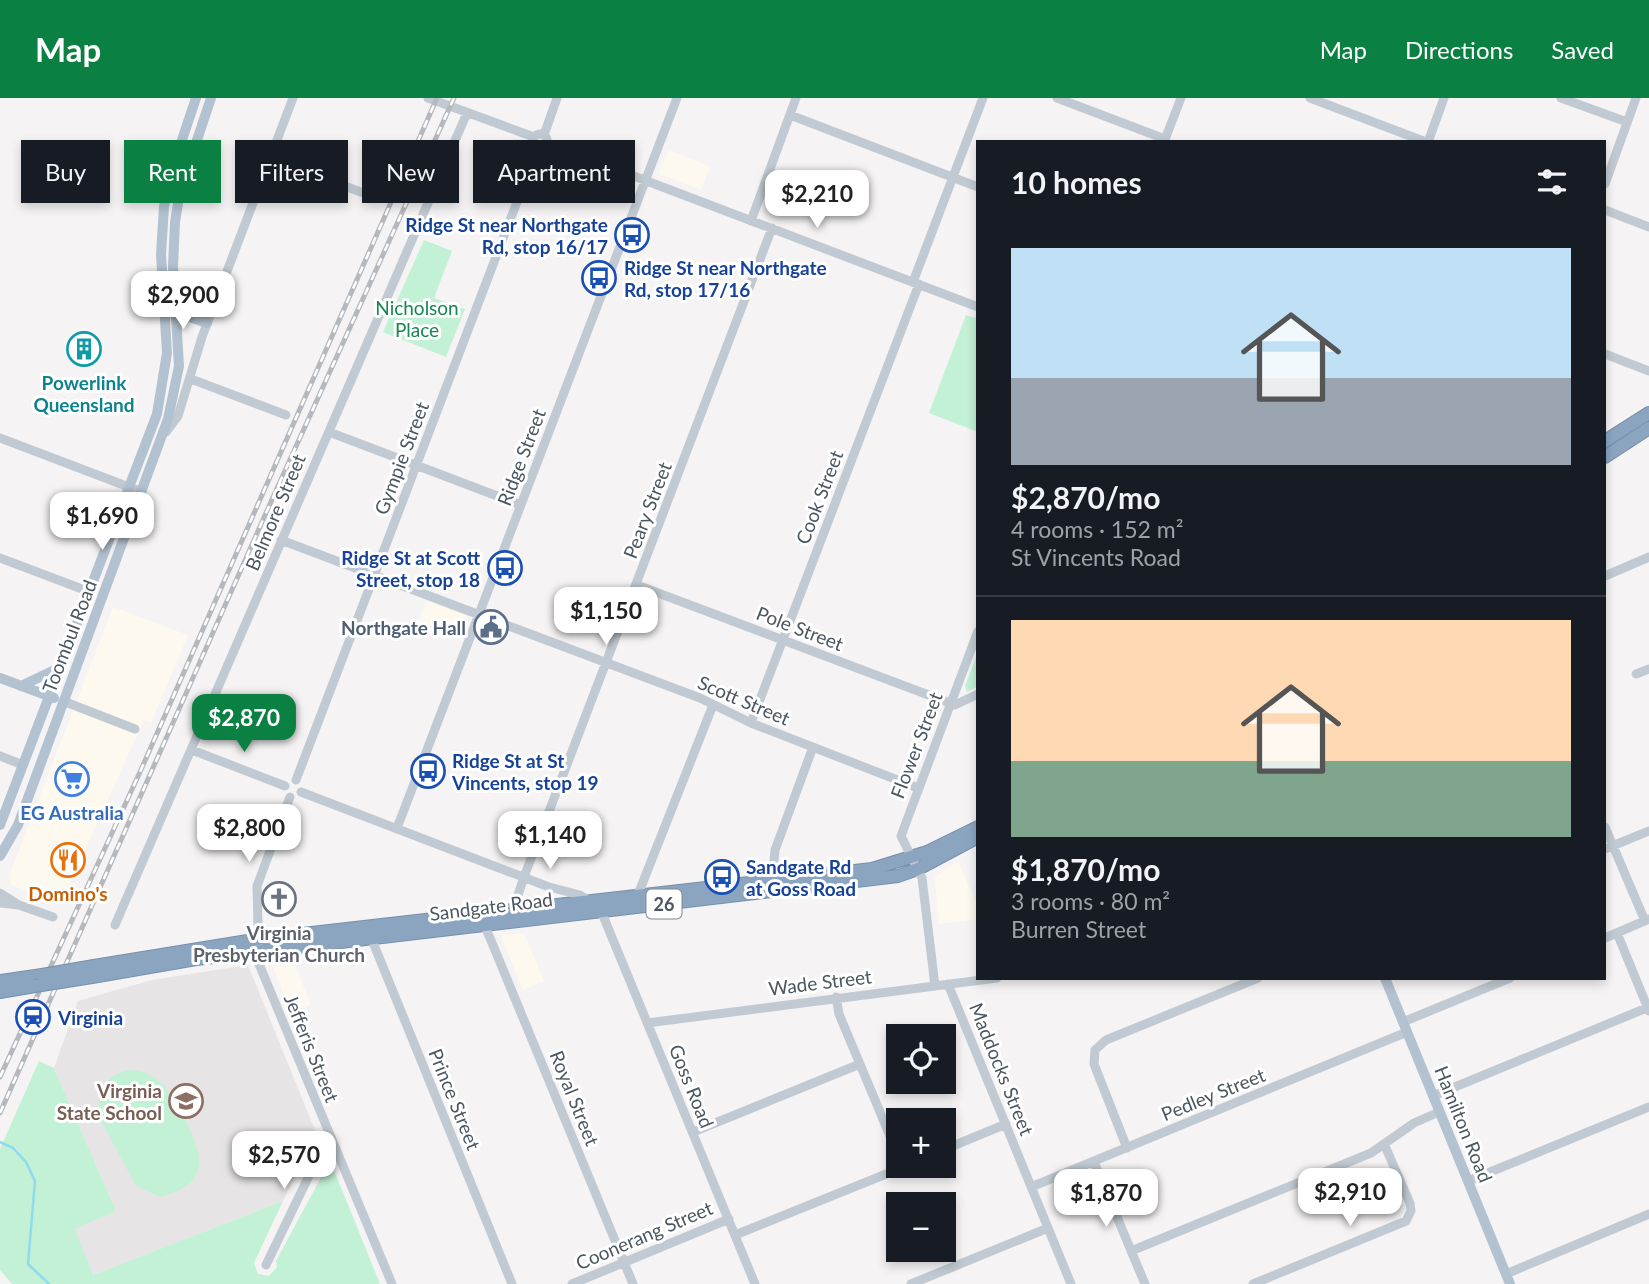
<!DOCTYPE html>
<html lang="en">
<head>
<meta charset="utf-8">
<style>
	body { margin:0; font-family:Lato,sans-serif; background:#20242c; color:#f1f3f6; height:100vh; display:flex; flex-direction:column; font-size:26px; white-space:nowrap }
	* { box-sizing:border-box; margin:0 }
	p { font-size:23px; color:#9ea1a6 }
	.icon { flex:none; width:38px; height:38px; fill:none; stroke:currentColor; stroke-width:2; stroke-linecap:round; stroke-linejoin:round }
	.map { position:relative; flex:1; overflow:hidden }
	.sheet { position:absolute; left:976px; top:42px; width:630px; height:840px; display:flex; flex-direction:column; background:#171b24; border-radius:0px; box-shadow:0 4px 10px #0003 }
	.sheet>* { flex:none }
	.hud { position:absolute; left:21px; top:42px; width:665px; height:63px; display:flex; gap:14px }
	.fabs { position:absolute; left:886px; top:926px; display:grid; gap:14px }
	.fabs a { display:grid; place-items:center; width:70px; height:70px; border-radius:0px; background:#171b24; box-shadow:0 4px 10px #0003; font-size:35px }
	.price { position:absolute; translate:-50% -60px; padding:0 16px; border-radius:14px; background:#fff; color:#222; font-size:23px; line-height:46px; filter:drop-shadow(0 2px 4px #0008) }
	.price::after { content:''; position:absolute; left:50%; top:42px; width:21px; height:16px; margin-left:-10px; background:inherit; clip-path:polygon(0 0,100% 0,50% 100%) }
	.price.current { background:#0b8043; color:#fff }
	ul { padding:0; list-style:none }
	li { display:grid; align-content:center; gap:14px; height:371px; padding:0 35px }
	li+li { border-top:2px solid #363941 }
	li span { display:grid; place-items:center; height:217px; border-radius:0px; color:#555 }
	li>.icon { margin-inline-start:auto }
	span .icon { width:126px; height:126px; fill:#fffc; stroke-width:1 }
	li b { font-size:30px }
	h2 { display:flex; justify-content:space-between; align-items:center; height:84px; padding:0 35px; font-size:30px }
	.chip { padding:0 24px; border-radius:0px; background:#171b24; box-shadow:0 4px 10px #0003; font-size:24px; line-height:63px }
	.chip.current { background:#0b8043; color:#fff }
	header { display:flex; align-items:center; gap:42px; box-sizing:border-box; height:98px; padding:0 35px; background:#0b8043; color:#fff }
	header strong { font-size:33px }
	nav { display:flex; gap:38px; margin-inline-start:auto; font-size:24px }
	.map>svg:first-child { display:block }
</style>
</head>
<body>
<header>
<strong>Map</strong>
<nav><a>Map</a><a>Directions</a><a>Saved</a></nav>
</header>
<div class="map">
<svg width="1649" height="1186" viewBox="0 0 1649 1186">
	<rect width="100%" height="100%" fill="#f5f3f3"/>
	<!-- commercial -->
	<path fill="#fdf9ef" d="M668 52 710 68 701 92 659 76Z
		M426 503 467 518 459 539 418 524Z
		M113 509 188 537 151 625 144 622 61 805 11 787 9 778Z
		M958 763 978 809V821L938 826 935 779Z
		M524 835 544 883 523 892 501 839 502 837Z
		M293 862 311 907 291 915 271 864Z"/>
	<!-- education -->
	<path fill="#e6e4e5" d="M248 867 316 1035 283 1103 93 1177 74 1131 116 1113 54 970 78 903 152 882Z"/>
	<!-- green -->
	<path fill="#c3f1d5" d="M424 142 452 153 434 200 465 211 446 259 383 234Z
		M966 217 978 221V334L929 315Z
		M978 554V588L967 594 965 588Z
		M39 963 54 970 116 1113 75 1131 93 1177 283 1103 254 1165 258 1176 269 1178 277 1169 276 1163 326 1070H331L336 1077 380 1186H12L0 1172V1051Z
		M126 972C159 971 170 994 184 1020 204 1058 211 1086 160 1099L136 1088 99 1019V996L111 979Z"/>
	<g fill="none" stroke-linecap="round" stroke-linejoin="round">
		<!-- stream -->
		<path stroke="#90daee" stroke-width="2.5" d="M0 1044 13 1050 26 1064 35 1083 28 1166 49 1186"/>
		<!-- highway casing -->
		<g stroke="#7690ad" stroke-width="14">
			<path id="highway" d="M1605 343 1649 315
				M1605 359 1649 330
				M94 868 259 841 872 771 927 754 978 729
				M92 879 196 861 898 778 918 771 978 739
				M0 883 42 877
				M0 894 35 888"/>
		</g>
		<!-- minor -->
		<path stroke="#c1cad2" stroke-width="9" d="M428 0 534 39
			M1057 0 1165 41
			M1310 0 1426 44
			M1561 0 1627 24
			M790 17 978 89
			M533 43a7 7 0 1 1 14 0a7 7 0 1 1-14 0Z
			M544 37 557 0
			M1164 44 1181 0
			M1428 44 1444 0
			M547 45 978 209
			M270 60 374 99
			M1605 86 1636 0
			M1605 112 1649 129
			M751 123 796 0
			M913 184 983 0
			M1605 256 1649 273
			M191 281 286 317
			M166 334 178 318 202 239 293 0
			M329 334 521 407
			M0 340 142 394
			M281 442 700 600 751 625 918 690
			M0 460 90 494
			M1605 478 1649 459
			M637 487 955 607 978 596
			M1636 576 1649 571
			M63 603 135 631
			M751 625 919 186
			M192 652 285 688
			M0 658 23 667
			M296 682 538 49
			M301 694 549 789 580 797 590 804
			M290 699 257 788 259 866 392 1186
			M1605 729 1645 823
			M397 730 677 0
			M1605 751 1649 733
			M772 784 775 752 813 649
			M0 795 19 807 53 819
			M637 799 713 607
			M0 805 19 807
			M599 808 755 1186
			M520 816 517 800 524 779 772 130
			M115 827 467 15
			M485 828 633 1186
			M1617 835 1649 913
			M370 837 512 1186
			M1605 840 1649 821
			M948 886 1071 1186
			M935 888 922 780 901 738 978 533
			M836 899 839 916 898 1057
			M1403 924 1510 880
			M647 925 997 880
			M1433 998 1649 909
			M693 1034 860 966
			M1127 1050 1094 966 1095 952 1106 942 1258 880
			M943 1052 1006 1026
			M1094 1064 1145 1186
			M1468 1083 1649 1009
			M1031 1089 1407 934
			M735 1137 906 1068
			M1131 1153 1371 1055 1414 1025 1439 1014
			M266 1167 318 1059 333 1047
			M1506 1176 1649 1116
			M572 1186 729 1121
			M911 1186 1048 1130
			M1253 1186 1406 1123 1411 1113 1410 1105 1385 1048"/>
		<!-- major -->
		<path stroke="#b3c2d1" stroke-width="10" d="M177 208 190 219 207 225
			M0 580 54 600
			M21 588 61 569
			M0 727 157 316 167 255 161 156 164 109 169 81 196 0
			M0 758 18 727 168 321 179 268 173 169 175 124 180 93 211 0
			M1385 880 1510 1186"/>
		<!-- highway -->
		<use href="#highway" stroke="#8ba5c1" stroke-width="12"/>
		<!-- rail casing -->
		<g stroke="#b5b8bd" stroke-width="5">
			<path id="rail" d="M0 979 140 674 437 0
				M0 1015 274 397 454 0"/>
		</g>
		<!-- rail -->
		<use href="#rail" stroke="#fff" stroke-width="2.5" stroke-dasharray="8" stroke-linecap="butt"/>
		<!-- highway-bridge casing -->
		<g stroke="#7690ad" stroke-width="14" stroke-linecap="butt">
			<path id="highway-bridge" d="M42 877 94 868
				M35 888 92 879"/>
		</g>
		<!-- highway-bridge -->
		<use href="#highway-bridge" stroke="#8ba5c1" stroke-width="12"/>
	</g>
	<!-- icons -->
	<defs>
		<g id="bus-ring" transform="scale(1.75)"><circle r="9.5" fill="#fff" stroke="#1a4fb4" stroke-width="1.5"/><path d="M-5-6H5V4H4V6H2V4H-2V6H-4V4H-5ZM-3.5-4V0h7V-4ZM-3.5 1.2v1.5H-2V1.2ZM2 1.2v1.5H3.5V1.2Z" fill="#1a4fb4"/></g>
		<g id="building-ring" transform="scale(1.75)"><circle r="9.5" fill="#fff" stroke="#0f9aa8" stroke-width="1.5"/><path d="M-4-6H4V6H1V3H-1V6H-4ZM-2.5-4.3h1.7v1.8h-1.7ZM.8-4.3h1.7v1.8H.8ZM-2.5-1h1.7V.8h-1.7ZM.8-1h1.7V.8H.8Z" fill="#0f9aa8"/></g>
		<g id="civic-ring" transform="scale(1.75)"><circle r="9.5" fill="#fff" stroke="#5c6f8a" stroke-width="1.5"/><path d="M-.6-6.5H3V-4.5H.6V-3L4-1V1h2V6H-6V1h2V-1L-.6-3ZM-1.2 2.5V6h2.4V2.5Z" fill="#5c6f8a"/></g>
		<g id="supermarket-ring" transform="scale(1.75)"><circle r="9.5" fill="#fff" stroke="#3f7fe0" stroke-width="1.5"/><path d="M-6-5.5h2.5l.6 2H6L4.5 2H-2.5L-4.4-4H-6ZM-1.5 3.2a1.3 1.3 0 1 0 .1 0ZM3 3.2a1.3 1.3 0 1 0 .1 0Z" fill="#3f7fe0"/></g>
		<g id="restaurant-ring" transform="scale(1.75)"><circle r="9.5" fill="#fff" stroke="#e8710a" stroke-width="1.5"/><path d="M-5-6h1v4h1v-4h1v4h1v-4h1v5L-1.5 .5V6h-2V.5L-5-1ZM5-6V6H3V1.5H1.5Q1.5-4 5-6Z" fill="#e8710a"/></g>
		<g id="church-ring" transform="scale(1.75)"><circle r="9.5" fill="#fff" stroke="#6b7280" stroke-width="1.5"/><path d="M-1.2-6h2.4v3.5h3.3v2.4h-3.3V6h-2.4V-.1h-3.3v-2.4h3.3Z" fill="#6b7280"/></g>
		<g id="station-ring" transform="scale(1.75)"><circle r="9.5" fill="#fff" stroke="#1a4fb4" stroke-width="1.5"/><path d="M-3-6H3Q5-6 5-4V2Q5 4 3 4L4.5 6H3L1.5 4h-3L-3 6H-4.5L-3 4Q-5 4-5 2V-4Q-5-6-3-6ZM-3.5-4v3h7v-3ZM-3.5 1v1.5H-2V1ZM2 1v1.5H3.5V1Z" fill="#1a4fb4"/></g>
		<g id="school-ring" transform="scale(1.75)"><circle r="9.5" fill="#fff" stroke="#8d6e63" stroke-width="1.5"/><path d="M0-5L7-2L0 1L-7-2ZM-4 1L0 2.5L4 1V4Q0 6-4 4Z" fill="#8d6e63"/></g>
	</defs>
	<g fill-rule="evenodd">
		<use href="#bus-ring" x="632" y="137"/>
		<use href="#bus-ring" x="599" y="180"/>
		<use href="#building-ring" x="84" y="251"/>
		<use href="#bus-ring" x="505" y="470"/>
		<use href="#civic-ring" x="491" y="529"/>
		<use href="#bus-ring" x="428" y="673"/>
		<use href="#supermarket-ring" x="72" y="681"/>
		<use href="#restaurant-ring" x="68" y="762"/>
		<use href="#bus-ring" x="722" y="779"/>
		<use href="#church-ring" x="279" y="801"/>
		<use href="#station-ring" x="33" y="919"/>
		<use href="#school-ring" x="186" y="1003"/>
	</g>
	<g text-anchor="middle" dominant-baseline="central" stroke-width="6" stroke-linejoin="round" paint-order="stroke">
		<!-- shield labels -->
		<rect fill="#fff" stroke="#808990" stroke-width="2" x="646.5" y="791.5" width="35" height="29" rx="5"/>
		<g font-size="18" font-weight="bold" fill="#4a5661">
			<text x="664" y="806">26</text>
		</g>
		<!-- transit labels -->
		<g font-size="19" font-weight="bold" fill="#164399" stroke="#fff" text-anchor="start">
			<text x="608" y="126" text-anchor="end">Ridge St near Northgate<tspan x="608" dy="22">Rd, stop 16/17</tspan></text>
			<text x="624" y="169">Ridge St near Northgate<tspan x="624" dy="22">Rd, stop 17/16</tspan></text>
			<text x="480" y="459" text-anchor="end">Ridge St at Scott<tspan x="480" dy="22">Street, stop 18</tspan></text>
			<text x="452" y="662">Ridge St at St<tspan x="452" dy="22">Vincents, stop 19</tspan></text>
			<text x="746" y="768">Sandgate Rd<tspan x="746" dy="22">at Goss Road</tspan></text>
			<text x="58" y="919">Virginia</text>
		</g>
		<!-- park labels -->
		<g font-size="19" fill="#17864f" stroke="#fff">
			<text x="417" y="209">Nicholson<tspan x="417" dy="22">Place</tspan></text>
		</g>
		<!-- culture labels -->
		<g font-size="19" font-weight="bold" fill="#0d838f" stroke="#fff">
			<text x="84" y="284">Powerlink<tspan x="84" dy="22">Queensland</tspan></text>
		</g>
		<!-- street labels -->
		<g font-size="19" fill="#4a5661" stroke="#fff">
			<text transform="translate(521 359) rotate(-69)">Ridge Street</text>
			<text transform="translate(401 360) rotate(-69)">Gympie Street</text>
			<text transform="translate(819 399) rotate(-69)">Cook Street</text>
			<text transform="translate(647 412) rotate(-69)">Peary Street</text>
			<text transform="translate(275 414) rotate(-67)">Belmore Street</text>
			<text transform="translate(800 530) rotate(21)">Pole Street</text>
			<text transform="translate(69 538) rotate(-69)">Toombul Road</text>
			<text transform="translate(744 602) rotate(23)">Scott Street</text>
			<text transform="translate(916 647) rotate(-69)">Flower Street</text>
			<text transform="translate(491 808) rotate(-7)">Sandgate Road</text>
			<text transform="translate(820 884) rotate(-7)">Wade Street</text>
			<text transform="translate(312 950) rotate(68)">Jefferis Street</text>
			<text transform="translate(1002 971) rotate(68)">Maddocks Street</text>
			<text transform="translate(692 988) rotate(68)">Goss Road</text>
			<text transform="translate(1213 996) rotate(-22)">Pedley Street</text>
			<text transform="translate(575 1000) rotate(68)">Royal Street</text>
			<text transform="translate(455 1001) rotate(68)">Prince Street</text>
			<text transform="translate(1464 1026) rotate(68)">Hamilton Road</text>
			<text transform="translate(644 1137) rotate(-23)">Coonerang Street</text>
		</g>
		<!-- service labels -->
		<g font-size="19" font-weight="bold" fill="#4e5e75" stroke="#fff" text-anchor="end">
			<text x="466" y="529">Northgate Hall</text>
		</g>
		<!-- shop labels -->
		<g font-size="19" font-weight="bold" fill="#366cbe" stroke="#fff">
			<text x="72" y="714">EG Australia</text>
		</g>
		<!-- food labels -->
		<g font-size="19" font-weight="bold" fill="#c56008" stroke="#fff">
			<text x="68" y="795">Domino's</text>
		</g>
		<!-- worship labels -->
		<g font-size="19" font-weight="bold" fill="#5b616d" stroke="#fff">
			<text x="279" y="834">Virginia<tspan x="279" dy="22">Presbyterian Church</tspan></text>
		</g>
		<!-- education labels -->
		<g font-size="19" font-weight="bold" fill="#785e54" stroke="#fff" text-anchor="end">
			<text x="162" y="992">Virginia<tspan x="162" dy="22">State School</tspan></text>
		</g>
	</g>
</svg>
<div class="fabs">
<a><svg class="icon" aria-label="locate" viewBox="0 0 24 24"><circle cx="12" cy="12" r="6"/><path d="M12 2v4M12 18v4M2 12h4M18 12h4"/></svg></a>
<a>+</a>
<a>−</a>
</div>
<b class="price" style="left:817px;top:132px">$2,210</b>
<b class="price" style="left:183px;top:233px">$2,900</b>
<b class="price" style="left:102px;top:454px">$1,690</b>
<b class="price" style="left:606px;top:549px">$1,150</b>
<b class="price current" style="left:244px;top:656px">$2,870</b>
<b class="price" style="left:249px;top:766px">$2,800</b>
<b class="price" style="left:550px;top:773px">$1,140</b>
<b class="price" style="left:284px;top:1093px">$2,570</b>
<b class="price" style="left:1350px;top:1130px">$2,910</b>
<b class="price" style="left:1106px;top:1131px">$1,870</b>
<div class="hud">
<a class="chip">Buy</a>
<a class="chip current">Rent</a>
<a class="chip">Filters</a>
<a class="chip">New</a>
<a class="chip">Apartment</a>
</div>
<section class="sheet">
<h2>10 homes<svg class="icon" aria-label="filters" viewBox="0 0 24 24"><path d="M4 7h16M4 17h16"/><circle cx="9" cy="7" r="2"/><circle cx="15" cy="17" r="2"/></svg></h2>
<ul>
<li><span style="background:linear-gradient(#bfe0f5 60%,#9aa5b1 0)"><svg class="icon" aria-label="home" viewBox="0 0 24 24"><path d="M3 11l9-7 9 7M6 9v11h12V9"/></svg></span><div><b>$2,870/mo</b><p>4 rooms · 152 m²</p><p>St Vincents Road</p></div></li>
<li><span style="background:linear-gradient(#ffd9b3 65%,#7fa58c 0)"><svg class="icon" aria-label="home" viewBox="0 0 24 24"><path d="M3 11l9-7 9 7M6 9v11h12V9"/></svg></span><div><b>$1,870/mo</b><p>3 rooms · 80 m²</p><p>Burren Street</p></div></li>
</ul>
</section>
</div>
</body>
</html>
